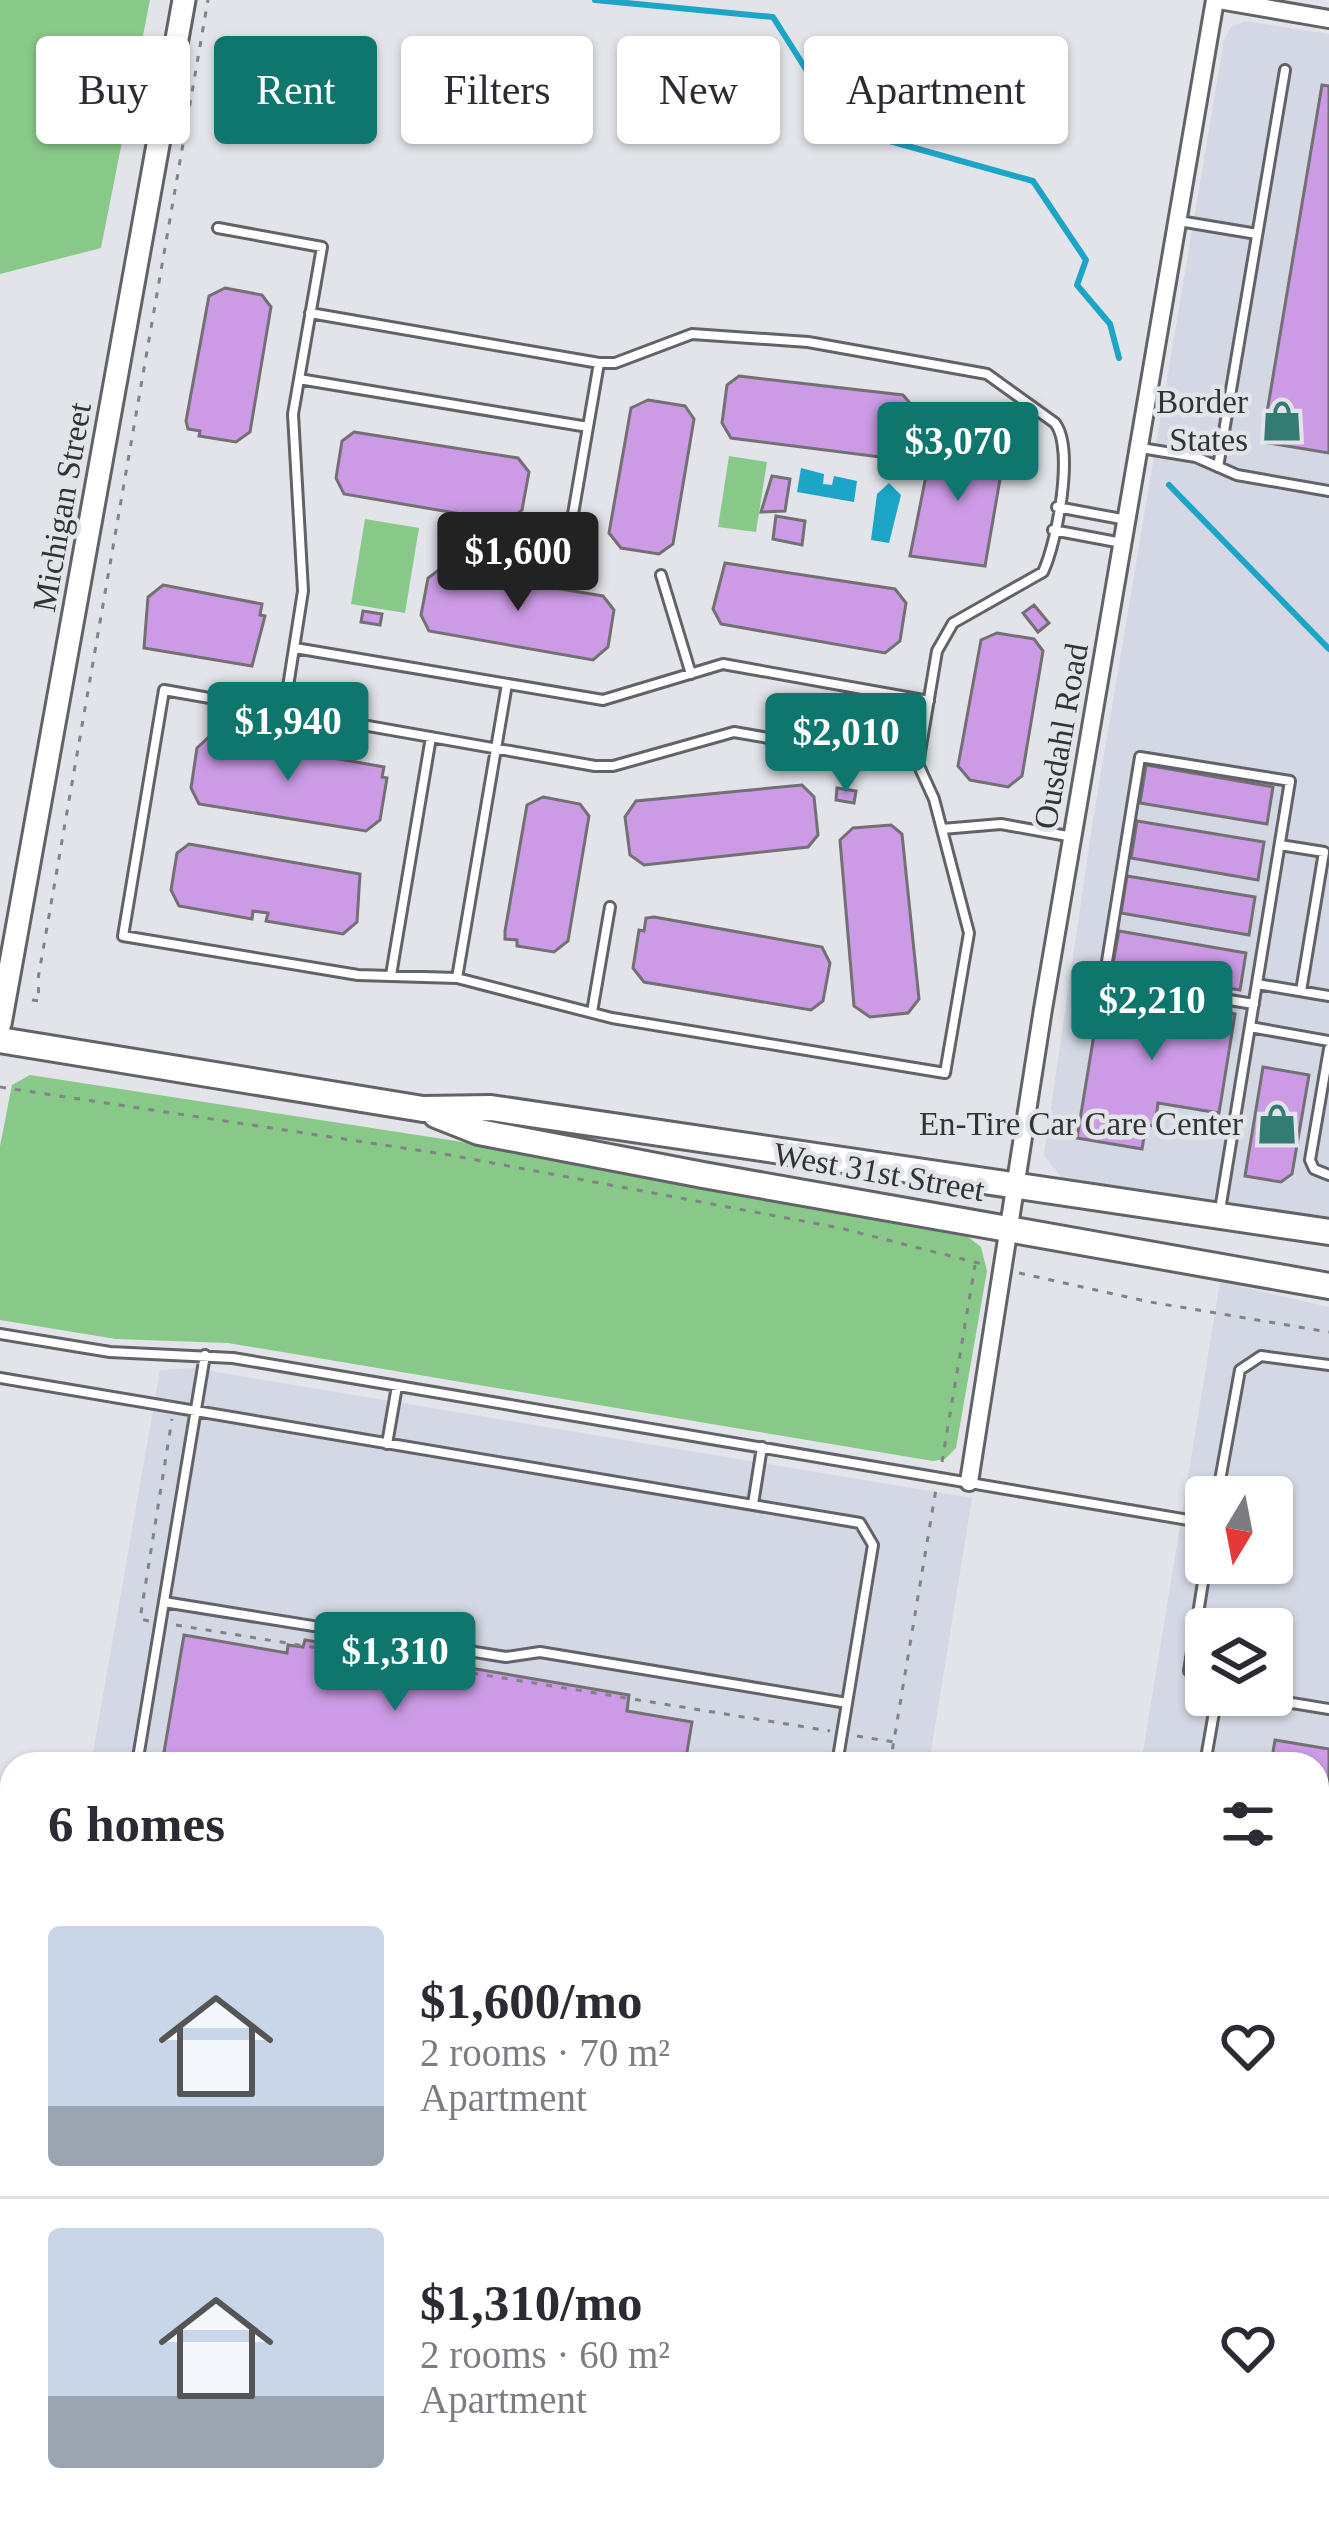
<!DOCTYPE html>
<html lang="en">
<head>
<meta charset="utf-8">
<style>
	body { margin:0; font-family:Georgia,serif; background:#f7f7f7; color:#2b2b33; height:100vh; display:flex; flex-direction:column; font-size:45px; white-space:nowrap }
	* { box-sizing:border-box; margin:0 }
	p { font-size:39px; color:#7c7c81 }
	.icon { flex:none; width:66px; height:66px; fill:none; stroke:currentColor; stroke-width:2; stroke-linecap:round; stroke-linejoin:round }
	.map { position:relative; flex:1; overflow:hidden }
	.side { position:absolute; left:0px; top:1752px; width:1329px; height:771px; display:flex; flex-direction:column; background:#fff; border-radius:36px 36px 0 0; box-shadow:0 3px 9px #0004 }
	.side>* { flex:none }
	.hud { position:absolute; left:36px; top:36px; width:1257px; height:108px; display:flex; gap:24px }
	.needle { width:78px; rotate:190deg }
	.buttons { position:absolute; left:1185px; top:1476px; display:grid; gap:24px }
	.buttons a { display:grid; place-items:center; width:108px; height:108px; border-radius:12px; background:#fff; box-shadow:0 3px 9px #0004; font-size:60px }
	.price { position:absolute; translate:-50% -102px; padding:0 27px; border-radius:12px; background:#0f766e; color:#fff; font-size:39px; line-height:78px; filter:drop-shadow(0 3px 6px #0008) }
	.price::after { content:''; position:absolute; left:50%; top:72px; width:36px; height:27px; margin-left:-18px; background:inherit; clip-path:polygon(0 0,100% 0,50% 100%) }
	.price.selected { background:#222; color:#fff }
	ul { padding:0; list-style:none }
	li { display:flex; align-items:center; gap:36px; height:300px; padding:0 48px }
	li+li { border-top:3px solid #e1e1e2 }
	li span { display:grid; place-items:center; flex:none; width:336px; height:240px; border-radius:12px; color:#555 }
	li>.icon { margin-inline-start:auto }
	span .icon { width:144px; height:144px; fill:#fffc; stroke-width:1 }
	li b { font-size:51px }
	h2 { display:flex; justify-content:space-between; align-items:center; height:144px; padding:0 48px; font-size:51px }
	.pill { padding:0 42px; border-radius:12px; background:#fff; box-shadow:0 3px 9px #0004; font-size:42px; line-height:108px }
	.pill.selected { background:#0f766e; color:#fff }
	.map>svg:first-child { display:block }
</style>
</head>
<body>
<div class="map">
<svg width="1329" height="2522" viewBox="0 0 1329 2522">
	<rect width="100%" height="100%" fill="#e2e4e9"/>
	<!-- built -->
	<path fill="#d3d8e4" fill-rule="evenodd" d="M1245 21 1329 34V1219L1064 1181 1044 1155 1093 820 1224 40 1231 27Z
		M1220 1282 1329 1307V2041L1317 2039V1764H1141ZM1206 1497H1272V1563H1206ZM1206 1629H1272V1695H1206Z
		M193 1368 972 1498 929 1764H91L160 1370Z"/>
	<!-- green -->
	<path fill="#88c889" d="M0 0H150L101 248 0 274Z
		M729 456 767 462 756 532 718 527Z
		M365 519 419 528 405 613 351 604Z
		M30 1075 456 1141 968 1237 981 1247 987 1271 956 1448 945 1459 933 1461 228 1343 116 1339 0 1320V1146L12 1085Z
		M0 2085 12 2109V2511H285L283 2522H0Z"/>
	<!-- water -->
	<path fill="#1ca5c7" d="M801 468 824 474 823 484 832 485 834 476 857 481 854 502 797 492Z
		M889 483 901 495 889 543 871 540 877 494Z
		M1317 2102 1329 2105V2442L1317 2441Z"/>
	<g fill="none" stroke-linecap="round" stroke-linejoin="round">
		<!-- stream -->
		<path stroke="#1ca5c7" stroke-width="6" d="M595 0 773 17 843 128 1033 181 1086 260 1077 285 1110 324 1119 358
			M1169 485 1329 649
			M0 2200 12 2221
			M0 2455 12 2463
			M1317 2505 1329 2507"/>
	</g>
	<!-- building -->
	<path fill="#cd9be6" stroke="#737074" stroke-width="3" d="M1322 85 1329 86V453L1262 442Z
		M225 288 262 295 271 307 250 432 236 442 199 436 200 431 188 429 186 421 209 296Z
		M739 376 903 395 915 409 910 447 905 446 903 458 896 459 731 438 722 423 727 385Z
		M648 400 685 406 694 419 673 544 659 554 621 548 609 533 631 408Z
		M354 432 518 458 529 472 522 510 508 522 344 494 336 478 342 441Z
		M944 437 996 450 994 462H1003L985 566 910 556 933 441 943 443Z
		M772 476 790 479 785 511 761 512Z
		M776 516 805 521 802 545 773 539Z
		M725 563 895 589 906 603 900 641 885 653 721 624 713 609Z
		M440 569 603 596 614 610 608 647 593 660 429 631 421 615 428 578Z
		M163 585 262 604 260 615 265 616 252 666 144 648 148 597Z
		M1034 605 1049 623 1038 632 1023 613Z
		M363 611 382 614 380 625 361 622Z
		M997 633 1034 639 1043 651 1022 776 1008 787 970 780 958 766 981 640Z
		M210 736 384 767 382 777 387 778 380 820 366 831 199 804 191 788 197 748Z
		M1146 765 1273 787 1267 824 1140 803Z
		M802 785 814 797 818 835 808 847 644 865 630 855 625 817 636 801Z
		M837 788 856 791 854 803 836 800Z
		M543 797 580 804 589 816 568 941 554 952 517 946V940L505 939V931L527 805Z
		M1137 821 1264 842 1258 880 1131 858Z
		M891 825 902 834 919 999 908 1013 870 1017 854 1006 840 840 853 828Z
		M189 844 360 874 357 922 343 934 266 921 268 913 253 911 252 919 179 906 171 890 177 853Z
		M1127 876 1255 897 1249 935 1121 913Z
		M654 917 822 947 830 963 823 1001 811 1010 644 982 633 968 639 930 644 931 646 918Z
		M1119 931 1246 953 1240 990 1112 969Z
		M1102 986 1221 1005 1220 1011 1235 1014 1219 1113 1158 1103 1155 1126 1146 1125 1142 1149 1077 1138Z
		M1263 1067 1309 1075 1292 1174 1281 1182 1245 1176Z
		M184 1635 287 1653 288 1645 303 1647 305 1640 364 1650 363 1657 378 1659 376 1666 409 1672 411 1658 629 1695 627 1711 692 1722 685 1764H162Z
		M1275 1740 1329 1749V1787L1317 1785V1764H1271Z
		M903 2511H932L930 2522H903Z
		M949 2511 995 2516 994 2522H948Z
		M1017 2511 1070 2514 1069 2522H1015Z"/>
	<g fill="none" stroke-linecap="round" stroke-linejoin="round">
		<!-- service casing -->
		<g stroke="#616367" stroke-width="14">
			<path id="service" d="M1179 221 1257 234
				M218 228 322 247 293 414 303 591 284 712
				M310 313 599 363H615L692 334 808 342 987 374 1055 423C1075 449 1057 542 1043 572L953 623 937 651 918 764 934 799 969 933 945 1073 612 1018 457 978 358 975 123 936 164 690 595 766H613L734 732 918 764
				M299 379 588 427
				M1141 448 1196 457 1237 475 1329 491
				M1218 467 1285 70
				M1057 507 1127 520
				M1053 530 1122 543
				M567 549 599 363
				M661 575 691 674
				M295 648 603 700 723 664 929 701
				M942 829 1001 824 1073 837
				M1280 845 1324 852 1301 991
				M391 975 431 737
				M457 978 507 684
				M1257 984 1329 996
				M592 1012 610 907
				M1250 1027 1329 1041
				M1329 1049 1310 1160 1314 1169 1329 1175
				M1220 1210C1243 1067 1267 924 1290 781L1140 757 1104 980 1254 1004
				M0 1334 110 1352 233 1358 1206 1523
				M0 1378 860 1523 873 1545 837 1764
				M387 1444 397 1386
				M1217 1497 1240 1370 1261 1356 1329 1365
				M753 1504 762 1447
				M1206 1563 1189 1671 1206 1687
				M164 1602 506 1657 540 1652 847 1703
				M1243 1695 1329 1709
				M137 1764 205 1355
				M1205 1764 1217 1695
				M1317 1977 1329 1979"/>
		</g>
		<!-- minor casing -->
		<g stroke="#616367" stroke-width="22">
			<path id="minor" d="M1219 0 1329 19
				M969 1482 1043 1009 1215 0
				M506 2511 570 2522"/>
		</g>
		<!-- tertiary casing -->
		<g stroke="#616367" stroke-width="27">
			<path id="tertiary" d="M0 1024 184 0"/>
		</g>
		<!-- secondary casing -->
		<g stroke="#616367" stroke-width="30">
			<path id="secondary" d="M0 1040 423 1109 491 1108 1329 1232
				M436 1115 479 1132 703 1175 1329 1286"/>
		</g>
		<!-- path -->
		<path stroke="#828387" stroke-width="3" stroke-dasharray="6 9" stroke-linecap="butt" d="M32 1000 39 1001 38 979 208 0
			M0 1087 450 1155 840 1228 986 1265
			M1019 1273 1150 1302 1329 1332
			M942 1462 975 1265
			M149 1621 140 1619 172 1419
			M176 1625 830 1731
			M857 1736 894 1742
			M890 1764 936 1489
			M190 2522 211 2511"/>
		<!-- service -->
		<use href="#service" stroke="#fff" stroke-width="8"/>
		<!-- minor -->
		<use href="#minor" stroke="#fff" stroke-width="16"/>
		<!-- tertiary -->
		<use href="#tertiary" stroke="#fff" stroke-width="21"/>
		<!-- secondary -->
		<use href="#secondary" stroke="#fff" stroke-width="24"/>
	</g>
	<!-- icons -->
	<defs>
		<g id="shop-bare" transform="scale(3.24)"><path d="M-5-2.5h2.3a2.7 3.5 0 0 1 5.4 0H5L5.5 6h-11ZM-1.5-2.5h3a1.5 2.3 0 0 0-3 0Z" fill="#347b74" stroke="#e2e4e9" stroke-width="2.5" paint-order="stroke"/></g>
	</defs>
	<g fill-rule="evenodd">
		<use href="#shop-bare" x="1282" y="421"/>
		<use href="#shop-bare" x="1277" y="1124"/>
	</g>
	<g text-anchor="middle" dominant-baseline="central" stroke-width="9" stroke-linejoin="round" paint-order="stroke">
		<!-- poi labels -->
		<g font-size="33" fill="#333335" stroke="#e2e4e9" text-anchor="end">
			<text x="1248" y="402">Border<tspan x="1248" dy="38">States</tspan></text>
			<text x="1243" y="1124">En-Tire Car Care Center</text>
		</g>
		<!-- street labels -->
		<g font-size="33" fill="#333335" stroke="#e2e4e9">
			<text transform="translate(62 507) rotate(-80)">Michigan Street</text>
			<text transform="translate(1061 736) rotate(-80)">Ousdahl Road</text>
			<text transform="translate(879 1172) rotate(10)">West 31st Street</text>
		</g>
	</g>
</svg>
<div class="buttons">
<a><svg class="needle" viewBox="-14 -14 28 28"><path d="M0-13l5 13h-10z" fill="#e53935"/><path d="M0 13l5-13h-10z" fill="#7c7c81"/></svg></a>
<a><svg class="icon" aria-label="layers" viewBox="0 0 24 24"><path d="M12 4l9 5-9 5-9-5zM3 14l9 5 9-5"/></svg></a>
</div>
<b class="price" style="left:958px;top:504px">$3,070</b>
<b class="price selected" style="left:518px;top:614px">$1,600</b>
<b class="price" style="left:288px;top:784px">$1,940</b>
<b class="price" style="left:846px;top:795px">$2,010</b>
<b class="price" style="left:1152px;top:1063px">$2,210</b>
<b class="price" style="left:395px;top:1714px">$1,310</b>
<div class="hud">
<a class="pill">Buy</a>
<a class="pill selected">Rent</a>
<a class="pill">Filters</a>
<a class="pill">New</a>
<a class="pill">Apartment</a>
</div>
<section class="side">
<h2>6 homes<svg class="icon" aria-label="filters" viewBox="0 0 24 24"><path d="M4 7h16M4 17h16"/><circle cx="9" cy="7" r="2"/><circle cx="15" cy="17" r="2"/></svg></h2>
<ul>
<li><span style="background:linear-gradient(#c9d6e8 75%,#9aa5b1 0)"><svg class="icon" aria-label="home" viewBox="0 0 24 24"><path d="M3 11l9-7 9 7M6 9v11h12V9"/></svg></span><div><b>$1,600/mo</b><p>2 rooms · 70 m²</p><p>Apartment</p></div><svg class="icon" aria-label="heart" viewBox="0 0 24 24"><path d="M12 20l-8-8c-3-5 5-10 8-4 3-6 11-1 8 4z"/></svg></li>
<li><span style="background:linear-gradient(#c9d6e8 70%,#9aa5b1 0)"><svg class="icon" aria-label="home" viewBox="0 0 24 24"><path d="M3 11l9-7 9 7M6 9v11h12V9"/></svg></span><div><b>$1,310/mo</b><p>2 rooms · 60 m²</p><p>Apartment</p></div><svg class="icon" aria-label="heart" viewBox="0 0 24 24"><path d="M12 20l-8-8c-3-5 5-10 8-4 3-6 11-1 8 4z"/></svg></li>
</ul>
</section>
</div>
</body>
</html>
